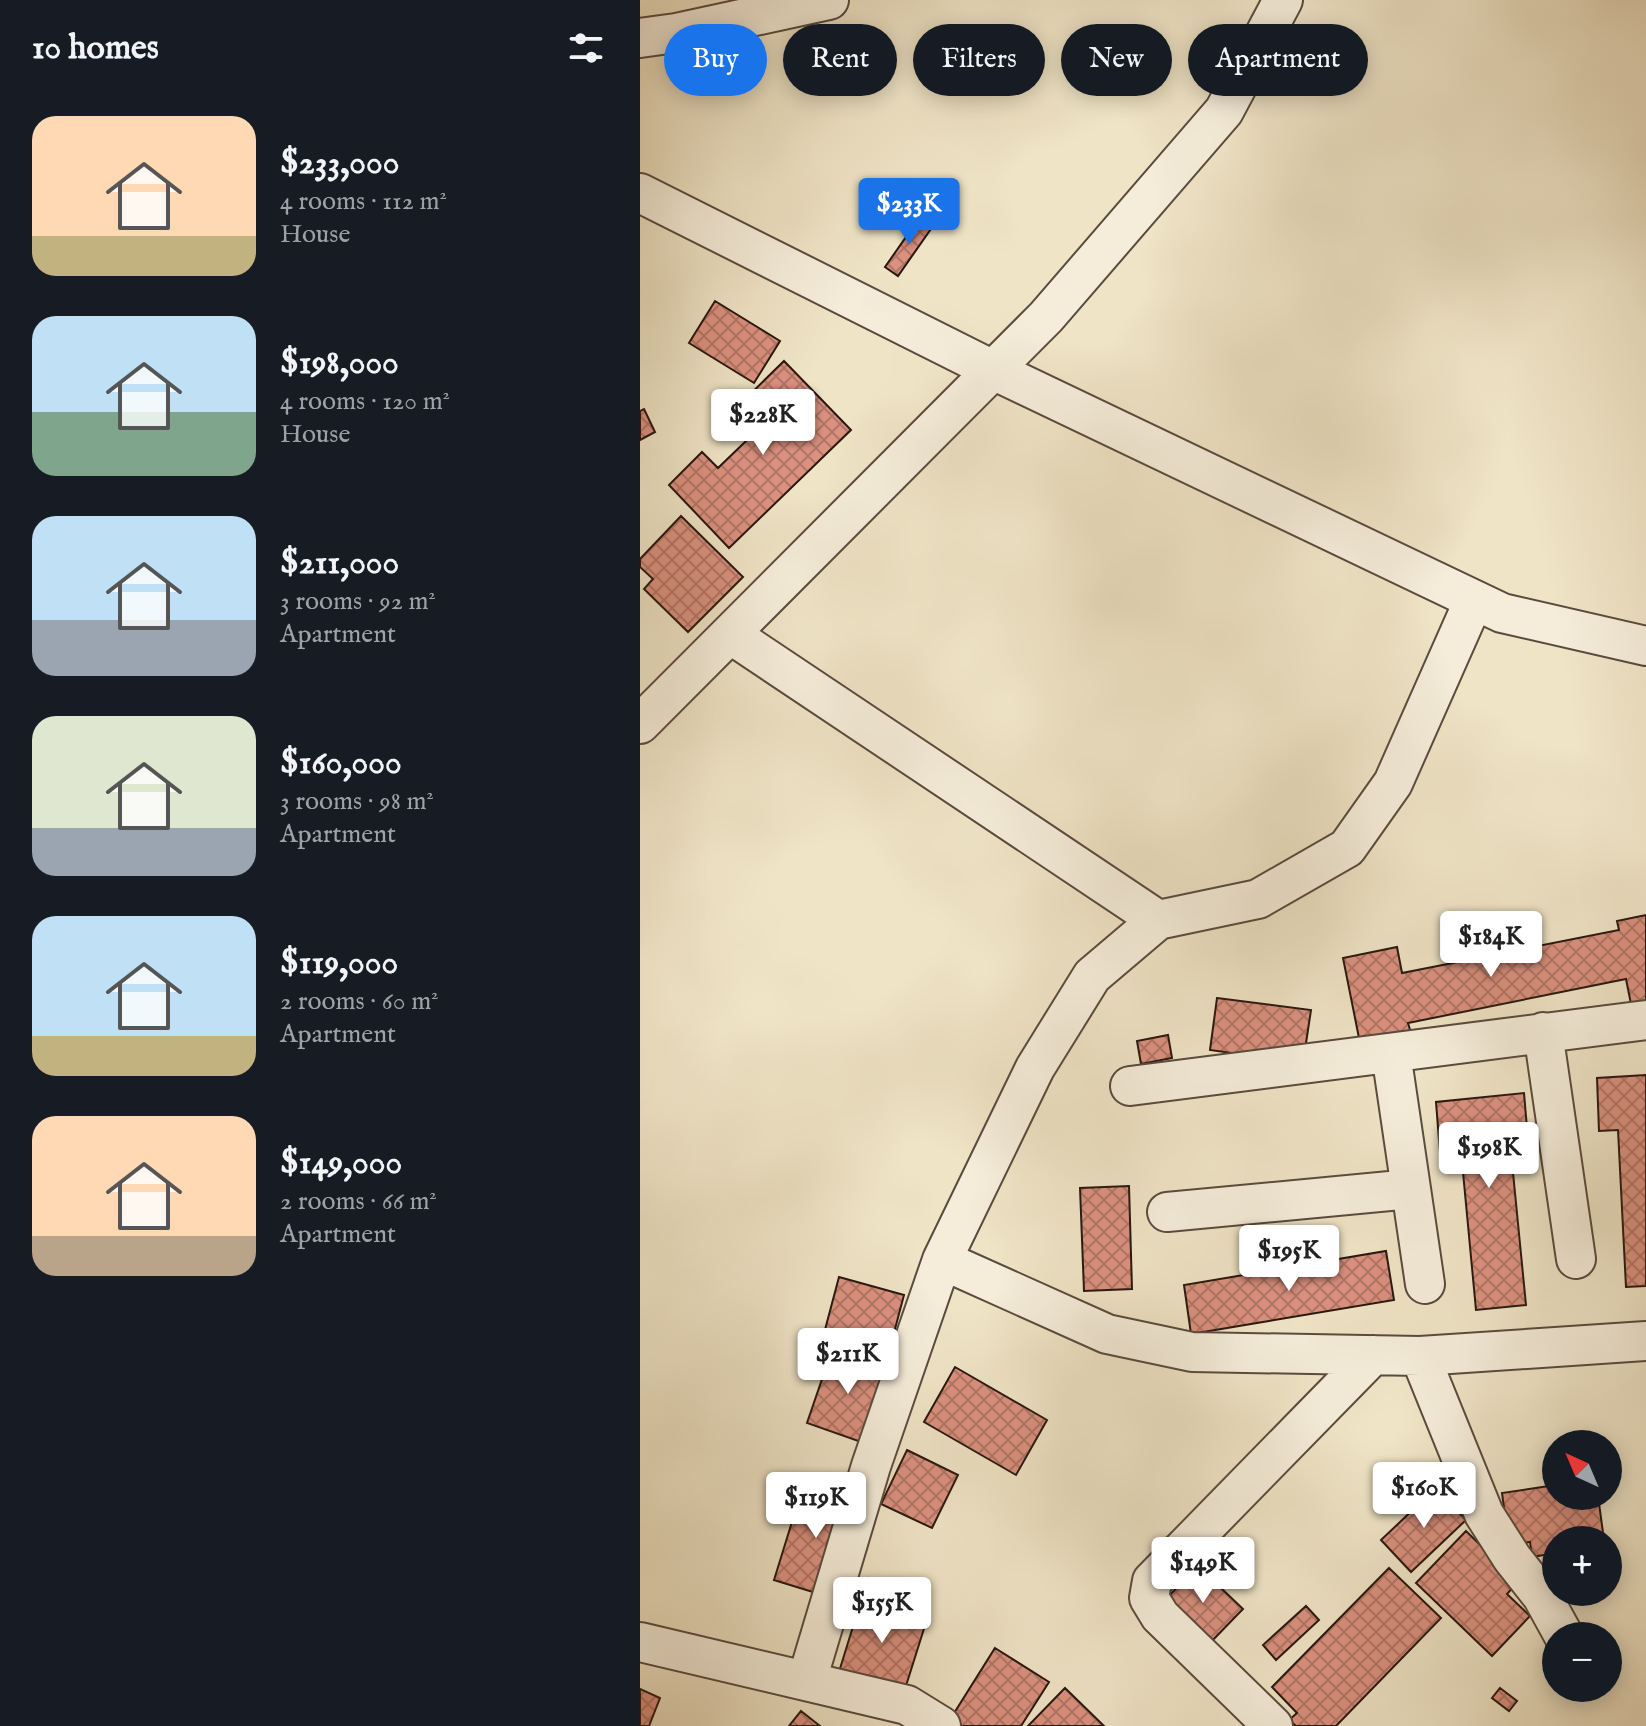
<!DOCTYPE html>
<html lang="en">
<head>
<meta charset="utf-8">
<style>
	body { margin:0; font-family:"IM FELL English",serif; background:#20242c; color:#f1f3f6; height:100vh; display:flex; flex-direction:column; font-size:30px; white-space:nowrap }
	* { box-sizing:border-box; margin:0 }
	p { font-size:26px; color:#9ea1a6 }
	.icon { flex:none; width:44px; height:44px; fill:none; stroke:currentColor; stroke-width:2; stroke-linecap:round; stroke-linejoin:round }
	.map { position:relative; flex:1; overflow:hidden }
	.side { display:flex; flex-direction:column; background:#171b24; width:640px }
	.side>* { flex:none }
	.guide { position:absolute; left:24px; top:24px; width:760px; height:72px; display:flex; gap:16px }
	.needle { width:52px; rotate:316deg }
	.fabs { position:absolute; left:902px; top:1430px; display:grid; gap:16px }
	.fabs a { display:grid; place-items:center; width:80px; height:80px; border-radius:50%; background:#171b24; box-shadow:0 4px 20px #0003; font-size:40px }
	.price { position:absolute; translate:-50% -68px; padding:0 18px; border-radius:8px; background:#fff; color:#222; font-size:26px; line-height:52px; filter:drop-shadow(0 2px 4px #0008) }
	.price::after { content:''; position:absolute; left:50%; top:48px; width:24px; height:18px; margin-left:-12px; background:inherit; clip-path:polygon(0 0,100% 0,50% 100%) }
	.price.on { background:#1a73e8; color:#fff }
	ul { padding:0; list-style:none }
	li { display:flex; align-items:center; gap:24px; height:200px; padding:0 32px }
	li span { display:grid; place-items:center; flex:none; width:224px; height:160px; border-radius:24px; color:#555 }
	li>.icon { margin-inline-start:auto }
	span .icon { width:96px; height:96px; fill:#fffc; stroke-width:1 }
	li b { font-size:34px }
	h2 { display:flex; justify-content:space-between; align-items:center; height:96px; padding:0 32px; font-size:34px }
	.chip { padding:0 28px; border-radius:36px; background:#171b24; box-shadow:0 4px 20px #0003; font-size:28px; line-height:72px }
	.chip.on { background:#1a73e8; color:#fff }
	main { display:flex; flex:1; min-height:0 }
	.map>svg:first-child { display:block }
</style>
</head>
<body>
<main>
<section class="side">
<h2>10 homes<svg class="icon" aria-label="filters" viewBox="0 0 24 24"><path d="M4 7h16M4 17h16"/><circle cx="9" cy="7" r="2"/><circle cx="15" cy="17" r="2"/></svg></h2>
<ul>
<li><span style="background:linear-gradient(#ffd9b3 75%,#c2b280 0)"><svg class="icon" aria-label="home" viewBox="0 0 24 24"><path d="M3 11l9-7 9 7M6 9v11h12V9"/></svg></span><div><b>$233,000</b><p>4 rooms · 112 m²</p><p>House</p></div></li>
<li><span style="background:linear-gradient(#bfe0f5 60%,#7fa58c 0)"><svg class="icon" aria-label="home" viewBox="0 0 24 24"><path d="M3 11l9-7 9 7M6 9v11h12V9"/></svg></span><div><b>$198,000</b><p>4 rooms · 120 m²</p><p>House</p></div></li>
<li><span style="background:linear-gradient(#bfe0f5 65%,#9aa5b1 0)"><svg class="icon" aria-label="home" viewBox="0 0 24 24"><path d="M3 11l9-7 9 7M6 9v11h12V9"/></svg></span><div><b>$211,000</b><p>3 rooms · 92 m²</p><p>Apartment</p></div></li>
<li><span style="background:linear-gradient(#dfe7d0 70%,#9aa5b1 0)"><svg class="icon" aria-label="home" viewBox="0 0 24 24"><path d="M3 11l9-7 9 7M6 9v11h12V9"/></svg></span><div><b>$160,000</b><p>3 rooms · 98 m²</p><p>Apartment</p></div></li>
<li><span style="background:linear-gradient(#bfe0f5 75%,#c2b280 0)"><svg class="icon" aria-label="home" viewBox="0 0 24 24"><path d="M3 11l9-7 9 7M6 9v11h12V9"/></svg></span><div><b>$119,000</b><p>2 rooms · 60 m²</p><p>Apartment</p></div></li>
<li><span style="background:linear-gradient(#ffd9b3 75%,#b9a48a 0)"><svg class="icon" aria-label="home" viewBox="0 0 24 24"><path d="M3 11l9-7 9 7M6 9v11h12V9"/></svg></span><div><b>$149,000</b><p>2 rooms · 66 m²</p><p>Apartment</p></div></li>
</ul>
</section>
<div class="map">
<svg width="1006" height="1726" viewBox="0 0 1006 1726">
	<defs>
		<pattern id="building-cross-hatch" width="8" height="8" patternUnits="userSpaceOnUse" patternTransform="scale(2)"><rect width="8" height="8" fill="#db917f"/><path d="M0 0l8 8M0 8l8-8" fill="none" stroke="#b27567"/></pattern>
	</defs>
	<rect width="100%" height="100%" fill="#efe4c6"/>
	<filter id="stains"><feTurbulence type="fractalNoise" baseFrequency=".0025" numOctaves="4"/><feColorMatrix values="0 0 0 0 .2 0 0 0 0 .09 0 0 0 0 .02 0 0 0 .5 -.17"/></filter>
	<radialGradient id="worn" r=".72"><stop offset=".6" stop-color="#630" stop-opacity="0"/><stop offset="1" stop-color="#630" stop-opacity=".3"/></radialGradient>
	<!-- building -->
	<path fill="url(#building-cross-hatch)" stroke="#281710" stroke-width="2" d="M280 217 293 226 258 276 245 267Z
		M75 301 140 341 114 383 49 343Z
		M144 361 211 430 89 548 29 485 62 452 78 468 136 412 128 405 114 418 100 404Z
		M4 409 15 432 0 440V411Z
		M41 516 103 577 48 632 4 589 13 579 0 567V559Z
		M1006 915V1001L991 1004 986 979 768 1023 771 1033 720 1043 703 958 757 947 762 973 979 930 977 921Z
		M577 998 671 1010 663 1063 570 1050Z
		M528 1035 532 1058 501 1064 497 1041Z
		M1006 1075V1286L986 1287 978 1130 959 1131 957 1078Z
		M884 1093 888 1140 870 1142 886 1305 836 1310 821 1151 800 1153 796 1102Z
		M489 1186 492 1289 444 1291 440 1188Z
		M746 1251 754 1300 551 1334 544 1285Z
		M199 1277 264 1295 247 1359 182 1341Z
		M192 1350 249 1369 224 1443 167 1423Z
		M315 1367 407 1420 376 1475 284 1422Z
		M267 1450 318 1475 292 1528 241 1504Z
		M164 1483 219 1500 189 1597 134 1580Z
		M916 1485V1496H958L964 1540H916V1553L892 1557 890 1542 869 1545 862 1493Z
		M796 1488 826 1520 771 1572 741 1540Z
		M826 1531 878 1582 867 1594 890 1616 852 1656 776 1583Z
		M558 1566 603 1609 568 1645 524 1601Z
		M749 1568 801 1618 696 1726H656L649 1720 657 1713 632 1687Z
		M228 1578 274 1593 269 1610 288 1616 259 1708 194 1688Z
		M666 1606 679 1620 636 1660 623 1645Z
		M355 1648 409 1682 381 1726H306Z
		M425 1688 464 1726H388Z
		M860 1688 877 1701 869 1711 852 1698Z
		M0 1689 20 1698 9 1726H0Z
		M161 1711 180 1726H149Z"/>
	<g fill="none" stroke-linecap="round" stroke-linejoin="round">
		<!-- minor casing -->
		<g stroke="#5a4a3e" stroke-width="42">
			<path id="minor" d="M0 38 36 33 189 0
				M0 193 353 370 862 613 1006 646
				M90 634 518 920 618 899 707 848 753 783 834 600
				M0 724 406 317 584 111 643 0
				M903 1032 936 1259
				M751 1053 785 1284
				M490 1086 1006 1020
				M527 1212 771 1189
				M302 1260 467 1334 552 1352 780 1356 1006 1341
				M780 1356 844 1514 872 1558 902 1596 924 1636
				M0 1642 267 1705 301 1726
				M167 1680 231 1466 302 1260 395 1068 452 976 518 920
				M633 1726 520 1616 509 1598 512 1581 733 1355"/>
		</g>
		<!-- minor -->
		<use href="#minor" stroke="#f5edda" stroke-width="38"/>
	</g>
	<rect width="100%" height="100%" filter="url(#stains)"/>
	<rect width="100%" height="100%" fill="url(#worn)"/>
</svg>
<div class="fabs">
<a><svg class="needle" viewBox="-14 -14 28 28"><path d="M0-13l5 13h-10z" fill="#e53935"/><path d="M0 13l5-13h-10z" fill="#9ea1a6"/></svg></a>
<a>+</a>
<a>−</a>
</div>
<b class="price on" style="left:269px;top:246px">$233K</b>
<b class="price" style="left:123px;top:457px">$228K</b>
<b class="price" style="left:851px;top:979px">$184K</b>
<b class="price" style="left:849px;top:1190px">$198K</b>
<b class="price" style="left:649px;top:1293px">$195K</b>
<b class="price" style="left:208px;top:1396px">$211K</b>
<b class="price" style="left:784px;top:1530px">$160K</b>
<b class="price" style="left:176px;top:1540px">$119K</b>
<b class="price" style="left:563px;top:1605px">$149K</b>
<b class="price" style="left:242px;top:1645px">$155K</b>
<div class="guide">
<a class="chip on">Buy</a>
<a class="chip">Rent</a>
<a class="chip">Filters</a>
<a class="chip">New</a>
<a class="chip">Apartment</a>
</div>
</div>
</main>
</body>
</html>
